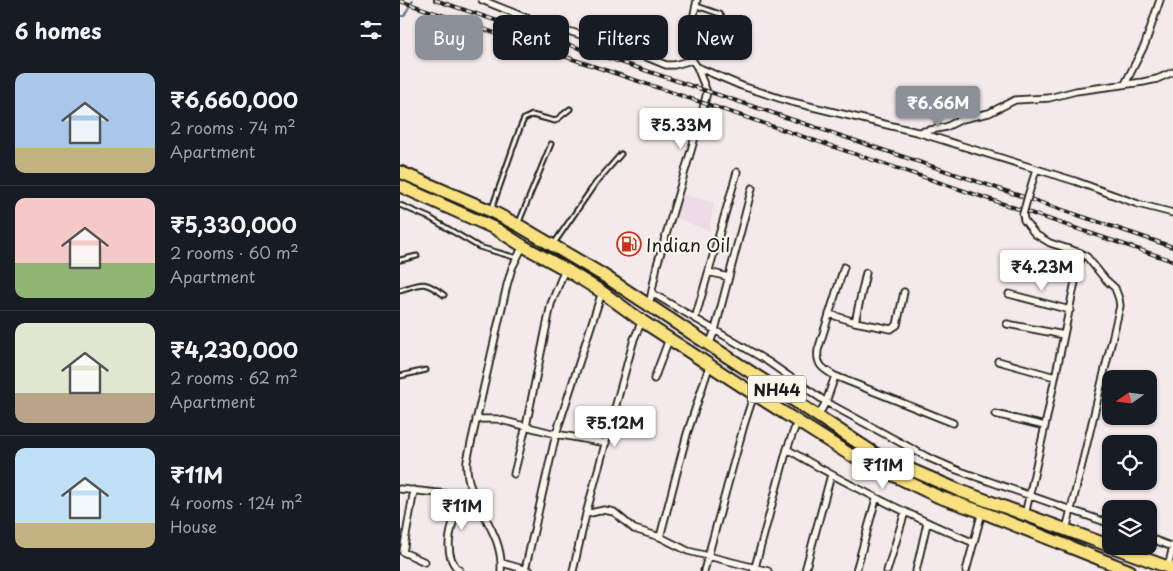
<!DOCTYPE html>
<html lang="en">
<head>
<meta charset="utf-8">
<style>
	body { margin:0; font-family:"Playpen Sans",sans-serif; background:#242831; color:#f1f3f6; height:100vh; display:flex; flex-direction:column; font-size:19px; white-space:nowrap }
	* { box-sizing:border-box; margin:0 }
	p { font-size:16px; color:#9ea1a6 }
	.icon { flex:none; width:28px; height:28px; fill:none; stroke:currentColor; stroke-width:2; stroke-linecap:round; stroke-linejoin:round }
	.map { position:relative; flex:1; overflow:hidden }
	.details { display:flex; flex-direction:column; background:#171b24; width:400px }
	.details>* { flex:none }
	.guide { position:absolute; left:15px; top:15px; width:475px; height:45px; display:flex; gap:10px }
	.needle { width:32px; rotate:256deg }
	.tools { position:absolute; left:702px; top:370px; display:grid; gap:10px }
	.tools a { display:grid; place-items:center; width:55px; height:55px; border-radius:10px; background:#171b24; box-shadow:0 1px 4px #0004; font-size:25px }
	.price { position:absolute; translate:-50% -42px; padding:0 11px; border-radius:5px; background:#fff; color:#222; font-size:16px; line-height:32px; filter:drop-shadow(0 1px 2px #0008) }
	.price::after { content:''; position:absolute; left:50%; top:30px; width:15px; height:11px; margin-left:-8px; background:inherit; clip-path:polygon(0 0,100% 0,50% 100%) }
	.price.selected { background:#8c9099; color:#fff }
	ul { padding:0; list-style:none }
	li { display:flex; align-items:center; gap:15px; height:125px; padding:0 15px }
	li+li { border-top:1px solid #363941 }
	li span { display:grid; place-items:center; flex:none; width:140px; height:100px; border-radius:10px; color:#555 }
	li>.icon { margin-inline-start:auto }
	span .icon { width:60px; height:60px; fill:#fffc; stroke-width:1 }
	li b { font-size:21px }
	h2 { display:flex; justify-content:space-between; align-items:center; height:60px; padding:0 15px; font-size:21px }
	.pill { padding:0 18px; border-radius:10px; background:#171b24; box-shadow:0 1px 4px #0004; font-size:18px; line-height:45px }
	.pill.selected { background:#8c9099; color:#fff }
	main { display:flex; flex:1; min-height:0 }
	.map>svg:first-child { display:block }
</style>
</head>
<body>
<main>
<section class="details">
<h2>6 homes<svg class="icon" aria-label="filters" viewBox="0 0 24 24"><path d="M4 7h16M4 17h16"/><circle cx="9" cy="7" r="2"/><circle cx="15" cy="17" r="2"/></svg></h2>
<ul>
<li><span style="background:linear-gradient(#a9c7e8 75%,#c2b280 0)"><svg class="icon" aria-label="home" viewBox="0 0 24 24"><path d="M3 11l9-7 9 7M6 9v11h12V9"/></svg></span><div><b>₹6,660,000</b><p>2 rooms · 74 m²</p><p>Apartment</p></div></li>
<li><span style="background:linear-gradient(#f6c9c9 65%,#8fb573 0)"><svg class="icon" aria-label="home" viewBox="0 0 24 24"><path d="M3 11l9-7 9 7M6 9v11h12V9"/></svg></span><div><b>₹5,330,000</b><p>2 rooms · 60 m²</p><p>Apartment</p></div></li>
<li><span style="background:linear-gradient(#dfe7d0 70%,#b9a48a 0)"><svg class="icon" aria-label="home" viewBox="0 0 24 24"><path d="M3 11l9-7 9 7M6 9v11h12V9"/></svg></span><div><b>₹4,230,000</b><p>2 rooms · 62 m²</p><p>Apartment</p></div></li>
<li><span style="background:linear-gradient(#bfe0f5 75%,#c2b280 0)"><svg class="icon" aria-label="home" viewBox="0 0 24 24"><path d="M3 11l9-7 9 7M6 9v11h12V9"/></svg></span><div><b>₹11M</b><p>4 rooms · 124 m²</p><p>House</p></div></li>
</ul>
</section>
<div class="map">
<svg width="773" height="571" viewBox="0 0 773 571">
	<rect width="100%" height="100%" fill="#f5eaea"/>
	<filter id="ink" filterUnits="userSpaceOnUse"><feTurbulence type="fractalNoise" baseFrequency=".02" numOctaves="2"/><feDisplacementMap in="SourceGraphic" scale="10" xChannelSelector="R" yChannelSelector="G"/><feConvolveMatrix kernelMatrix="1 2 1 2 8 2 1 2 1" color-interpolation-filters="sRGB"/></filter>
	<g filter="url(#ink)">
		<!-- built -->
		<path fill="#eddbe8" d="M281 194 314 203 309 231 274 217Z"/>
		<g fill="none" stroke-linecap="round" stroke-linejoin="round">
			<!-- stream -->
			<path stroke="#608199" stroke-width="2" d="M0 16H4L13 0"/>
			<!-- lane casing -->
			<g stroke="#1c1c1c" stroke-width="7">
				<path id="lane" d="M297 6 320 14 330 28
					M0 205 30 218 79 247 117 258
					M92 208 120 128 124 119 132 115 155 121 170 109
					M119 222 151 144
					M155 242 195 184 221 154
					M0 260 17 256
					M0 290C23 283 24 280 44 295
					M0 376 26 370"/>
			</g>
			<!-- street casing -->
			<g stroke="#1c1c1c" stroke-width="9">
				<path id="street" d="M82 0 129 19 227 49 266 65H274L292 60
					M297 67 342 86 388 101 517 132 675 181 738 204 773 213
					M725 84 745 44 760 0
					M520 132 546 127 562 119 589 113 615 100 649 98 676 91 743 82 757 79 773 72
					M628 196 636 170
					M623 214 624 220 635 234 650 243 681 253 687 257 705 279 715 288 719 299 720 306 712 340 666 530
					M633 261 677 272
					M309 272 328 277
					M252 293 367 361 426 402 527 457 557 470 711 524
					M609 294 670 310
					M249 306 257 265 301 117 307 92 297 67 289 55 287 48 297 0
					M429 314 455 322 491 329 497 325 504 292
					M295 319 337 172
					M455 322 466 273
					M607 324 664 335
					M309 345 315 330 352 188
					M598 361 655 377
					M435 376 553 423
					M254 379 269 339
					M595 414 645 426
					M418 416 426 402 435 376C423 369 416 365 418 350L444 267
					M76 419H97L156 434 206 443
					M387 449C447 485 509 515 574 543
					M114 474 126 426 151 304 165 269
					M0 489 75 497
					M14 490 3 552 25 562
					M186 514 204 510 214 512 234 529 260 537 288 551 368 571
					M625 515 645 426 681 253
					M260 537 287 434 310 364
					M749 538 773 547
					M102 563 130 571
					M768 568 773 546
					M125 570 156 434 202 292
					M60 571C38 553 55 518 61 496
					M101 571C104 527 64 502 67 461L107 285 112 268 123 246
					M173 571 186 514 234 339 242 321
					M304 571 344 425 354 394
					M354 571 387 449 397 422
					M405 571 431 475
					M456 571 476 499
					M487 571 505 512
					M516 571 527 523
					M566 571 582 512"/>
			</g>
			<!-- highway casing -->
			<g stroke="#1c1c1c" stroke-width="15">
				<path id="highway" d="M0 172 91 211 118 225 203 275 477 455 558 490 773 569
					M0 186 96 229 123 246 165 269 202 292 242 321 354 394 449 454 539 497 582 512 730 571"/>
			</g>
			<!-- lane -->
			<use href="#lane" stroke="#fbf7ec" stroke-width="3"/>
			<!-- street -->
			<use href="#street" stroke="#fbf7ec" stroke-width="5.5"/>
			<!-- highway -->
			<use href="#highway" stroke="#fae180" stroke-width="11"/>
			<!-- rail casing -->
			<g stroke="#1c1c1c" stroke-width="4">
				<path id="rail" d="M35 0 773 247
					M0 1 773 261"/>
			</g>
			<!-- rail -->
			<use href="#rail" stroke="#fbf7ec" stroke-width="2" stroke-dasharray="5.5" stroke-linecap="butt"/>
			<!-- street-bridge casing -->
			<g stroke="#1c1c1c" stroke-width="9" stroke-linecap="butt">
				<path id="street-bridge" d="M623 214 628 196"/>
			</g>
			<!-- street-bridge -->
			<use href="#street-bridge" stroke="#fbf7ec" stroke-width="5.5"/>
		</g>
	</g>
	<!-- icons -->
	<defs>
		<g id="fuel-ring" transform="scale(1.25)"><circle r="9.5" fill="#fbf7ec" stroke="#c8321e" stroke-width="1.5"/><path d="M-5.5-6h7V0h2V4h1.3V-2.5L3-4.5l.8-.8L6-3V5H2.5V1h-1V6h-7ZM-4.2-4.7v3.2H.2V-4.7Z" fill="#c8321e"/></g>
	</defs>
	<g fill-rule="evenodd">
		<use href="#fuel-ring" x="229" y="244"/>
	</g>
	<g text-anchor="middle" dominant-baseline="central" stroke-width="4" stroke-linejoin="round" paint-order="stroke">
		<!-- shield labels -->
		<rect fill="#fbf7ec" stroke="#5f5e5a" stroke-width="1" x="348" y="375.5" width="58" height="27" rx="4"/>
		<g font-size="16" font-weight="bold" fill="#1c1c1c">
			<text x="377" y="389">NH44</text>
		</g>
		<!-- poi labels -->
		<g font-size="18" fill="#1c1c1c" stroke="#fbf7ec" text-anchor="start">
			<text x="246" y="244">Indian Oil</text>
		</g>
	</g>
</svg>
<div class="tools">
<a><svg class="needle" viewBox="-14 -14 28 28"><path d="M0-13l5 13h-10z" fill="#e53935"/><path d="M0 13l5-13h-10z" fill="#9ea1a6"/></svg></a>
<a><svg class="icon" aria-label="locate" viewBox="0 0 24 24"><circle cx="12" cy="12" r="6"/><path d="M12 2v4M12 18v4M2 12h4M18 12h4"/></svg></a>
<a><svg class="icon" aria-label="layers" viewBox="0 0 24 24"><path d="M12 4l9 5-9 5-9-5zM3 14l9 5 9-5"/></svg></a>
</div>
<b class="price selected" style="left:538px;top:128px">₹6.66M</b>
<b class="price" style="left:281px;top:150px">₹5.33M</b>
<b class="price" style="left:642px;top:292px">₹4.23M</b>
<b class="price" style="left:215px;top:448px">₹5.12M</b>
<b class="price" style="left:483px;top:490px">₹11M</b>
<b class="price" style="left:62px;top:531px">₹11M</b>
<div class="guide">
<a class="pill selected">Buy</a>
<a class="pill">Rent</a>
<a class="pill">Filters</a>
<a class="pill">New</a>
</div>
</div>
</main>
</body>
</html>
